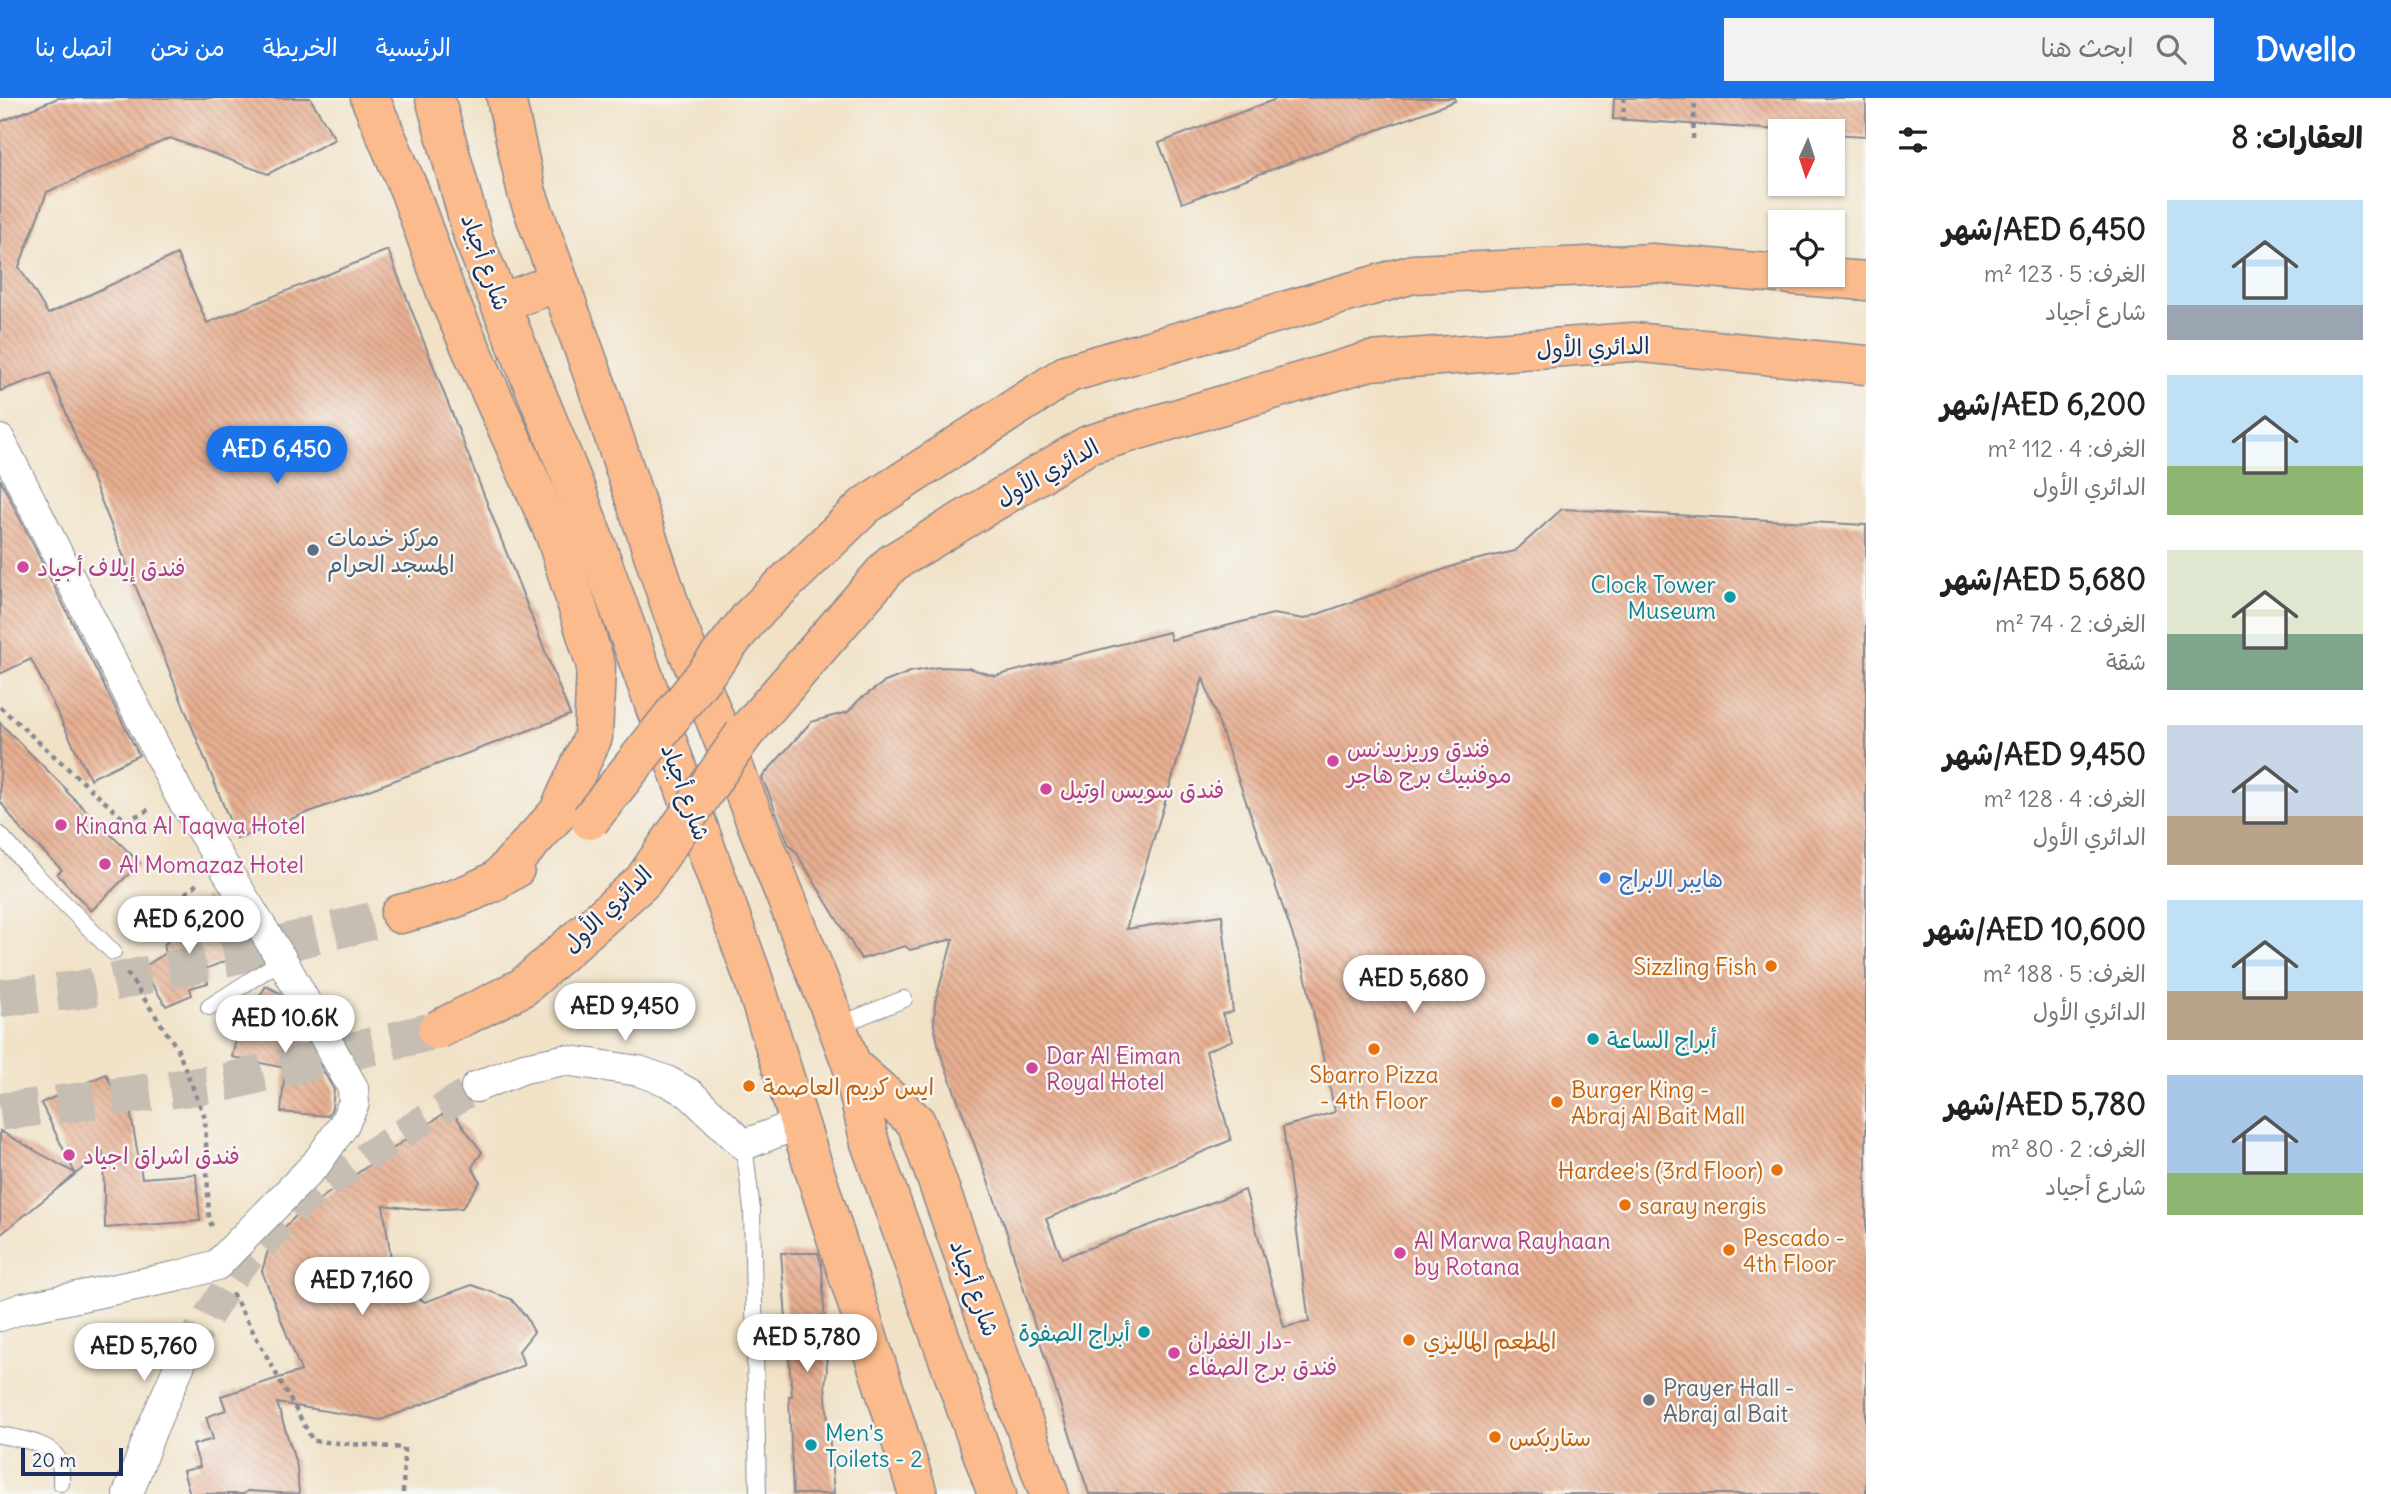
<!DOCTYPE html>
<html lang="ar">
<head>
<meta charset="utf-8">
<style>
	body { margin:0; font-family:Delius,"Playpen Sans Arabic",sans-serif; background:#f2f2f2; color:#222; direction:rtl; height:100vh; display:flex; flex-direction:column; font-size:26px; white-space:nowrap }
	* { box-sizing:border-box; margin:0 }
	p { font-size:23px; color:#767676 }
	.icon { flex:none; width:38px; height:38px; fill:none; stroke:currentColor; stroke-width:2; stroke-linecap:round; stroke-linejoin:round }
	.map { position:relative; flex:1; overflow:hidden; direction:ltr }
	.sheet { display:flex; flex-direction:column; background:#fff; width:525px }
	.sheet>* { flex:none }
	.needle { width:46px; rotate:183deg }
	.tools { position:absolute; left:1768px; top:21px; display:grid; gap:14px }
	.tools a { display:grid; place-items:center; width:77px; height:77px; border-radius:0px; background:#fff; box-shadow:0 2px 5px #0004; font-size:35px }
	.scale { position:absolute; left:21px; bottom:18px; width:102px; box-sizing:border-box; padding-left:7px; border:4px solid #1b2f5e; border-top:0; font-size:19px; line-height:24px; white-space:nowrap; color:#1b2f5e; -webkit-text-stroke:5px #f6f6f2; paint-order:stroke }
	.price { position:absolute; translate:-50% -60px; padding:0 16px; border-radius:24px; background:#fff; color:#222; font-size:23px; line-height:46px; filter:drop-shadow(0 2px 4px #0008) }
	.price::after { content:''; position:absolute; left:50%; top:42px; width:21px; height:16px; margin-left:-10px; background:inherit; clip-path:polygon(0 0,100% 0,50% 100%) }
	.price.selected { background:#1a73e8; color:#fff }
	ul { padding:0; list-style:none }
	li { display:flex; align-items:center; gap:21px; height:175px; padding:0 28px }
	li span { display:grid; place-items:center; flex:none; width:196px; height:140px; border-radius:0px; color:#555 }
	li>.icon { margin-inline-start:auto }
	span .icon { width:84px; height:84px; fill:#fffc; stroke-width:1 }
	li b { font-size:30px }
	h2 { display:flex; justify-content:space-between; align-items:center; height:84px; padding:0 28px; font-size:30px }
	header { display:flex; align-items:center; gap:42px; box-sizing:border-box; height:98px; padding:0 35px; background:#1a73e8; color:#fff }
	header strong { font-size:33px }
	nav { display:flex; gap:38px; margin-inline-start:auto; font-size:24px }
	.search { width:490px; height:63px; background:#f2f2f2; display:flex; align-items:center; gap:18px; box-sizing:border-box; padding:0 24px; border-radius:0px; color:#767676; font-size:26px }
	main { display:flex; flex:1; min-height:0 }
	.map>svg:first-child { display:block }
</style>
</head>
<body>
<header>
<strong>Dwello</strong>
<div class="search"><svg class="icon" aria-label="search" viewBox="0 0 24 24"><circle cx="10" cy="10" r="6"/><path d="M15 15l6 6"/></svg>ابحث هنا</div>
<nav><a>الرئيسية</a><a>الخريطة</a><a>من نحن</a><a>اتصل بنا</a></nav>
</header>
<main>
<section class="sheet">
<h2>العقارات: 8<svg class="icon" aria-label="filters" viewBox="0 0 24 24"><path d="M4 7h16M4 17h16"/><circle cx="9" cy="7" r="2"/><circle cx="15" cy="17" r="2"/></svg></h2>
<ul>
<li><span style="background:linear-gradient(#bfe0f5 75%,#9aa5b1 0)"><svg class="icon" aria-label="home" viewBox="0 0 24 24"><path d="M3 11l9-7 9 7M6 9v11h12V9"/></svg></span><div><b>AED 6,450/شهر</b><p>الغرف: 5 · 123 m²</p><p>شارع أجياد</p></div></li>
<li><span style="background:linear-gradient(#bfe0f5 65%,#8fb573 0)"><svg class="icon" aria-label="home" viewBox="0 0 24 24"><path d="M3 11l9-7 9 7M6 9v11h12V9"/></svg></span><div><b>AED 6,200/شهر</b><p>الغرف: 4 · 112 m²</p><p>الدائري الأول</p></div></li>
<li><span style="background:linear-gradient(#dfe7d0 60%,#7fa58c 0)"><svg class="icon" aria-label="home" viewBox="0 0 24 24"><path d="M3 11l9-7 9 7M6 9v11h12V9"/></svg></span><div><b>AED 5,680/شهر</b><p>الغرف: 2 · 74 m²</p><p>شقة</p></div></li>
<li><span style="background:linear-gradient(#c9d6e8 65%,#b9a48a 0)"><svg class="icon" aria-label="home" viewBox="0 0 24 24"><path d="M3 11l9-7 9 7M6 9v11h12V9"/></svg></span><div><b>AED 9,450/شهر</b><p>الغرف: 4 · 128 m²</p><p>الدائري الأول</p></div></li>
<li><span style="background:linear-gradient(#bfe0f5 65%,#b9a48a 0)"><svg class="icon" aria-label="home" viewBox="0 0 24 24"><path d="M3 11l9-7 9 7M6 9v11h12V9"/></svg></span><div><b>AED 10,600/شهر</b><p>الغرف: 5 · 188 m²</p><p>الدائري الأول</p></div></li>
<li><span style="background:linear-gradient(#a9c7e8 70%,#8fb573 0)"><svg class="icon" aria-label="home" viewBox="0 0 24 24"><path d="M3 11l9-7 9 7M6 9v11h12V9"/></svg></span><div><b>AED 5,780/شهر</b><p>الغرف: 2 · 80 m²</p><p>شارع أجياد</p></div></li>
</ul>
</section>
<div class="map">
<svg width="1866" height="1396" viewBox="0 0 1866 1396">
	<defs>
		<pattern id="building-back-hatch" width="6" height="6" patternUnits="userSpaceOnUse" patternTransform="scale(1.75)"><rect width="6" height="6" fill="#e8af91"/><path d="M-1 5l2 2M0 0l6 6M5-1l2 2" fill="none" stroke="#bb8f7a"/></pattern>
	</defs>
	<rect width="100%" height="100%" fill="#f6f6f2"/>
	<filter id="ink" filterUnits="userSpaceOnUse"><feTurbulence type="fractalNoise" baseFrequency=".0143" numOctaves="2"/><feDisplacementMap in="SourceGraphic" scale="14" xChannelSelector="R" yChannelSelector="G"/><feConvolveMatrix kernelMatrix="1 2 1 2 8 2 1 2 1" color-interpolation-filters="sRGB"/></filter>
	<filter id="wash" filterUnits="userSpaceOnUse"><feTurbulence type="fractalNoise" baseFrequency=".00686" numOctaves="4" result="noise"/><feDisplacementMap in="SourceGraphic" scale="28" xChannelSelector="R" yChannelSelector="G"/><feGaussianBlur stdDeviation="1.57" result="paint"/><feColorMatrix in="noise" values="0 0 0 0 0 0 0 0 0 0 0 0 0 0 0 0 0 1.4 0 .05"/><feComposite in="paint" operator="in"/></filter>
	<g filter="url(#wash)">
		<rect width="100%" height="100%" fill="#f1e2c7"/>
		<g id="blocks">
			<!-- building -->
			<path fill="url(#building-back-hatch)" fill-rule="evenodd" d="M58 0H310L335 41 268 76 170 40 47 94 19 169 48 216 177 156 207 225 388 152 570 617 237 741 50 275 0 293V24Z
				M1279 0H1455V3L1182 105 1159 45Z
				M1614 0H1866V38L1832 36V33H1797L1613 21Z
				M0 381 139 657 90 681 31 561 0 576Z
				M1562 411 1866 427V1396H1089L1034 1225 1005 1129 940 954 934 927 935 904 953 841 910 852 905 848 861 861 796 754 789 747 762 679 811 624 848 614 859 602 883 585 910 574 939 569 968 570 995 578 1169 534 1171 542 1273 516 1304 521 1462 465 1515 453ZM1203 580 1303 867 1335 1014 1283 1029 1309 1224 1284 1229 1245 1092 1062 1160 1046 1121 1231 1042 1206 953 1233 942 1222 916 1233 914 1222 817 1126 831Z
				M0 625 67 692 66 693 140 765 91 813 57 776 62 772 21 732 0 703Z
				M205 799 236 859 205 871 208 885 190 890 192 897 166 908 142 870 166 855 164 847Z
				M266 888 280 895 334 992 332 1010 328 1018 281 1014 285 970 232 959 239 928Z
				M106 976 113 990 126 989 142 1080 196 1076 200 1123 105 1130 103 1054 0 1137V1033L75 1075 41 1005Z
				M450 1011 482 1054 472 1069 480 1084 462 1110 423 1112 383 1107 395 1187 425 1204 472 1187 511 1201 525 1217 534 1234 519 1253 524 1267 381 1322 277 1305 297 1369 299 1396 247 1393 244 1396H190L183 1373 200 1369 193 1347 213 1341 206 1319 226 1312 221 1298 301 1273 262 1173 271 1142 297 1117Z
				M781 1155H818L822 1169 827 1273 825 1286 834 1396H793L789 1298H792Z"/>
		</g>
	</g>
	<g filter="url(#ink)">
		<use href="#blocks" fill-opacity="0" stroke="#868892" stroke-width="2"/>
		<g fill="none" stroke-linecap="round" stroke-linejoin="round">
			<!-- street-tunnel -->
			<path stroke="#c6beb2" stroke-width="30" stroke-dasharray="30 15" stroke-linecap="butt" d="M184 1257 237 1172 303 1103 370 1056 476 989"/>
			<!-- highway-tunnel -->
			<path stroke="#c6beb2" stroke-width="38" stroke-dasharray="38 19" stroke-linecap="butt" d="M0 900 79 892 237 857 400 816
				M0 1014 227 984 437 932"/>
			<!-- lane casing -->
			<g stroke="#868892" stroke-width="18">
				<path id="lane" d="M0 737 30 771 113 854
					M209 909 282 862
					M837 928 904 901
					M744 1047 752 1112 758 1396
					M0 1337C19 1341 55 1344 60 1367 62 1373 61 1380 61 1385"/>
			</g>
			<!-- street casing -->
			<g stroke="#868892" stroke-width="32">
				<path id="street" d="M0 342 179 696 282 862 353 990 354 1005 343 1028 316 1066 217 1167 179 1178 23 1210 0 1218
					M476 989 524 970 564 962 639 973 667 983 690 996 744 1047 800 1025
					M128 1396 151 1333 184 1257"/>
			</g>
			<!-- primary casing -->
			<g stroke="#868892" stroke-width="41">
				<path id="primary" d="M435 0 474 142 577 394 752 877 918 1396
					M506 0 527 95 597 288 673 516 837 928 852 968 870 1045 997 1396
					M500 205 559 184
					M852 968 916 1024 1049 1396"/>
			</g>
			<!-- highway casing -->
			<g stroke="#868892" stroke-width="41">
				<path id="highway" d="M370 0 410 94 447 197 555 437 596 568 593 639 558 715 494 785
					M1790 177 1866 183
					M744 636 892 465 1088 347
					M400 816C445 805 476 796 515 771"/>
			</g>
			<!-- path -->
			<path stroke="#868892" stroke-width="4.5" stroke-dasharray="5 5" stroke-linecap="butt" d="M1623 24 1624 0
				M1693 41 1695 0
				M0 609 126 723 150 711
				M131 840 197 786
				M127 875 177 950 205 1020 209 1122 212 1128
				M232 1195 313 1343 404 1350 403 1396"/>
			<!-- lane -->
			<use href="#lane" stroke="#fff" stroke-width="16"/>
			<!-- street -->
			<use href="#street" stroke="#fff" stroke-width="30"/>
			<!-- primary -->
			<use href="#primary" stroke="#fbbb8c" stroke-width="38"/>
			<!-- highway -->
			<use href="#highway" stroke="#fbbb8c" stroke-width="38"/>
			<!-- highway-bridge casing -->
			<g stroke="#868892" stroke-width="41" stroke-linecap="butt">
				<path id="highway-bridge" d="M1088 347 1370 263 1633 244 1866 267
					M590 722 751 518 866 407 1069 275 1413 176 1652 165 1780 176
					M437 932 523 889 643 783 744 636"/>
			</g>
			<!-- highway-bridge -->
			<use href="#highway-bridge" stroke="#fbbb8c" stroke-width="38"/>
		</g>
	</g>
	<!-- markers -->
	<circle fill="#5c6f8a" stroke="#f6f6f2" stroke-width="2.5" cx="313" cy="452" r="7"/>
	<g fill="#d1479c" stroke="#f6f6f2" stroke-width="2.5">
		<circle cx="23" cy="469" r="7"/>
		<circle cx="1333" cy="663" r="7"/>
		<circle cx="1046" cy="691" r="7"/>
		<circle cx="61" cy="727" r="7"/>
		<circle cx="105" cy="766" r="7"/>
		<circle cx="1032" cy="970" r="7"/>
		<circle cx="69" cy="1057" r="7"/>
		<circle cx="1400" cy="1155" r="7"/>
		<circle cx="1174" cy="1255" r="7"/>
	</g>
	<g fill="#0f9aa8" stroke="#f6f6f2" stroke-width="2.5">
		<circle cx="1730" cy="499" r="7"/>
		<circle cx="1593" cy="941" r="7"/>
		<circle cx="1144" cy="1234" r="7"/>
		<circle cx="811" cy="1347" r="7"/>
	</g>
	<circle fill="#3f7fe0" stroke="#f6f6f2" stroke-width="2.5" cx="1605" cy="780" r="7"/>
	<g fill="#e8710a" stroke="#f6f6f2" stroke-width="2.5">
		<circle cx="1771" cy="868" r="7"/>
		<circle cx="1374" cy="951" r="7"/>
		<circle cx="749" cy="988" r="7"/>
		<circle cx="1557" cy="1004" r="7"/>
		<circle cx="1777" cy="1072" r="7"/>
		<circle cx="1625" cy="1107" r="7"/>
		<circle cx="1729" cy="1152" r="7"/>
		<circle cx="1409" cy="1242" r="7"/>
		<circle cx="1495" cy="1339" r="7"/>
	</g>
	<circle fill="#6b7280" stroke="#f6f6f2" stroke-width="2.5" cx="1649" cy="1302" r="7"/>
	<g text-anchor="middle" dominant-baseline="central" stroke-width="5" stroke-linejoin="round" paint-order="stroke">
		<!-- street labels -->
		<g font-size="23" fill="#1b2f5e" stroke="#f6f6f2">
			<text transform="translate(486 164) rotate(70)">شارع أجياد</text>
			<text transform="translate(1593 249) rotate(-2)">الدائري الأول</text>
			<text transform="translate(1047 374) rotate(-29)">الدائري الأول</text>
			<text transform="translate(686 694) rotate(70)">شارع أجياد</text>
			<text transform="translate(607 811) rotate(-44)">الدائري الأول</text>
			<text transform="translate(975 1190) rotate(70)">شارع أجياد</text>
		</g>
		<!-- service labels -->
		<g font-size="23" fill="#4e5e75" stroke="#f6f6f2" text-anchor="start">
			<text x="327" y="439">مركز خدمات<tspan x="327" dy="26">المسجد الحرام</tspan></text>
		</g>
		<!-- hotel labels -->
		<g font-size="23" fill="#b23c85" stroke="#f6f6f2" text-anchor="start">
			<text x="37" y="469">فندق إيلاف أجياد</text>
			<text x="1347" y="650">فندق وريزيدنس<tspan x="1347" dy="26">موفنبيك برج هاجر</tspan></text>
			<text x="1060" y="691">فندق سويس اوتيل</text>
			<text x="75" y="727">Kinana Al Taqwa Hotel</text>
			<text x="119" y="766">Al Momazaz Hotel</text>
			<text x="1046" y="957">Dar Al Eiman<tspan x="1046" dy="26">Royal Hotel</tspan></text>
			<text x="83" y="1057">فندق اشراق اجياد</text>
			<text x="1414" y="1142">Al Marwa Rayhaan<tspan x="1414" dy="26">by Rotana</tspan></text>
			<text x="1188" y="1242">دار الغفران-<tspan x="1188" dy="26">فندق برج الصفاء</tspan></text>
		</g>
		<!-- culture labels -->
		<g font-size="23" fill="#0d838f" stroke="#f6f6f2" text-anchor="end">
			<text x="1716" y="486">Clock Tower<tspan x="1716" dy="26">Museum</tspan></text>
			<text x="1607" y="941" text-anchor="start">أبراج الساعة</text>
			<text x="1130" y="1234">أبراج الصفوة</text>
			<text x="825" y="1334" text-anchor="start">Men's<tspan x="825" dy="26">Toilets - 2</tspan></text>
		</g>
		<!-- shop labels -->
		<g font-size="23" fill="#366cbe" stroke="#f6f6f2" text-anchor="start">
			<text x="1619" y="780">هايبر الابراج</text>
		</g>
		<!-- food labels -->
		<g font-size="23" fill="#c56008" stroke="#f6f6f2" text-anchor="start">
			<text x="1757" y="868" text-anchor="end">Sizzling Fish</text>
			<text x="1374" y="976" text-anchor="middle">Sbarro Pizza<tspan x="1374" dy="26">- 4th Floor</tspan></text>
			<text x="763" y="988">ايس كريم العاصمة</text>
			<text x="1571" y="991">Burger King -<tspan x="1571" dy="26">Abraj Al Bait Mall</tspan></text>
			<text x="1763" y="1072" text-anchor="end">Hardee's (3rd Floor)</text>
			<text x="1639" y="1107">saray nergis</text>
			<text x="1743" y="1139">Pescado -<tspan x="1743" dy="26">4th Floor</tspan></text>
			<text x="1423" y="1242">المطعم الماليزي</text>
			<text x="1509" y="1339">ستاربكس</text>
		</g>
		<!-- worship labels -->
		<g font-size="23" fill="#5b616d" stroke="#f6f6f2" text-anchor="start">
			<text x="1663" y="1289">Prayer Hall -<tspan x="1663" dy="26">Abraj al Bait</tspan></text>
		</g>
	</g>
</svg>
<div class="tools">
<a><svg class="needle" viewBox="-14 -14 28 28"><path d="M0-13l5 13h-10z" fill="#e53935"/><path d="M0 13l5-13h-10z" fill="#767676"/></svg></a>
<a><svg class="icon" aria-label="locate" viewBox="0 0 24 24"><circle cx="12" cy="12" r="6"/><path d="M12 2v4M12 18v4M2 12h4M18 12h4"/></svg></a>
</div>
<div class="scale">20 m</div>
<b class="price selected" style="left:277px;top:388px">AED 6,450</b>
<b class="price" style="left:189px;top:858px">AED 6,200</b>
<b class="price" style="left:1414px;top:917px">AED 5,680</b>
<b class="price" style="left:625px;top:945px">AED 9,450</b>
<b class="price" style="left:285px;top:957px">AED 10.6K</b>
<b class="price" style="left:362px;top:1219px">AED 7,160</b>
<b class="price" style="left:807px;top:1276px">AED 5,780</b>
<b class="price" style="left:144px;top:1285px">AED 5,760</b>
</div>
</main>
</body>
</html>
